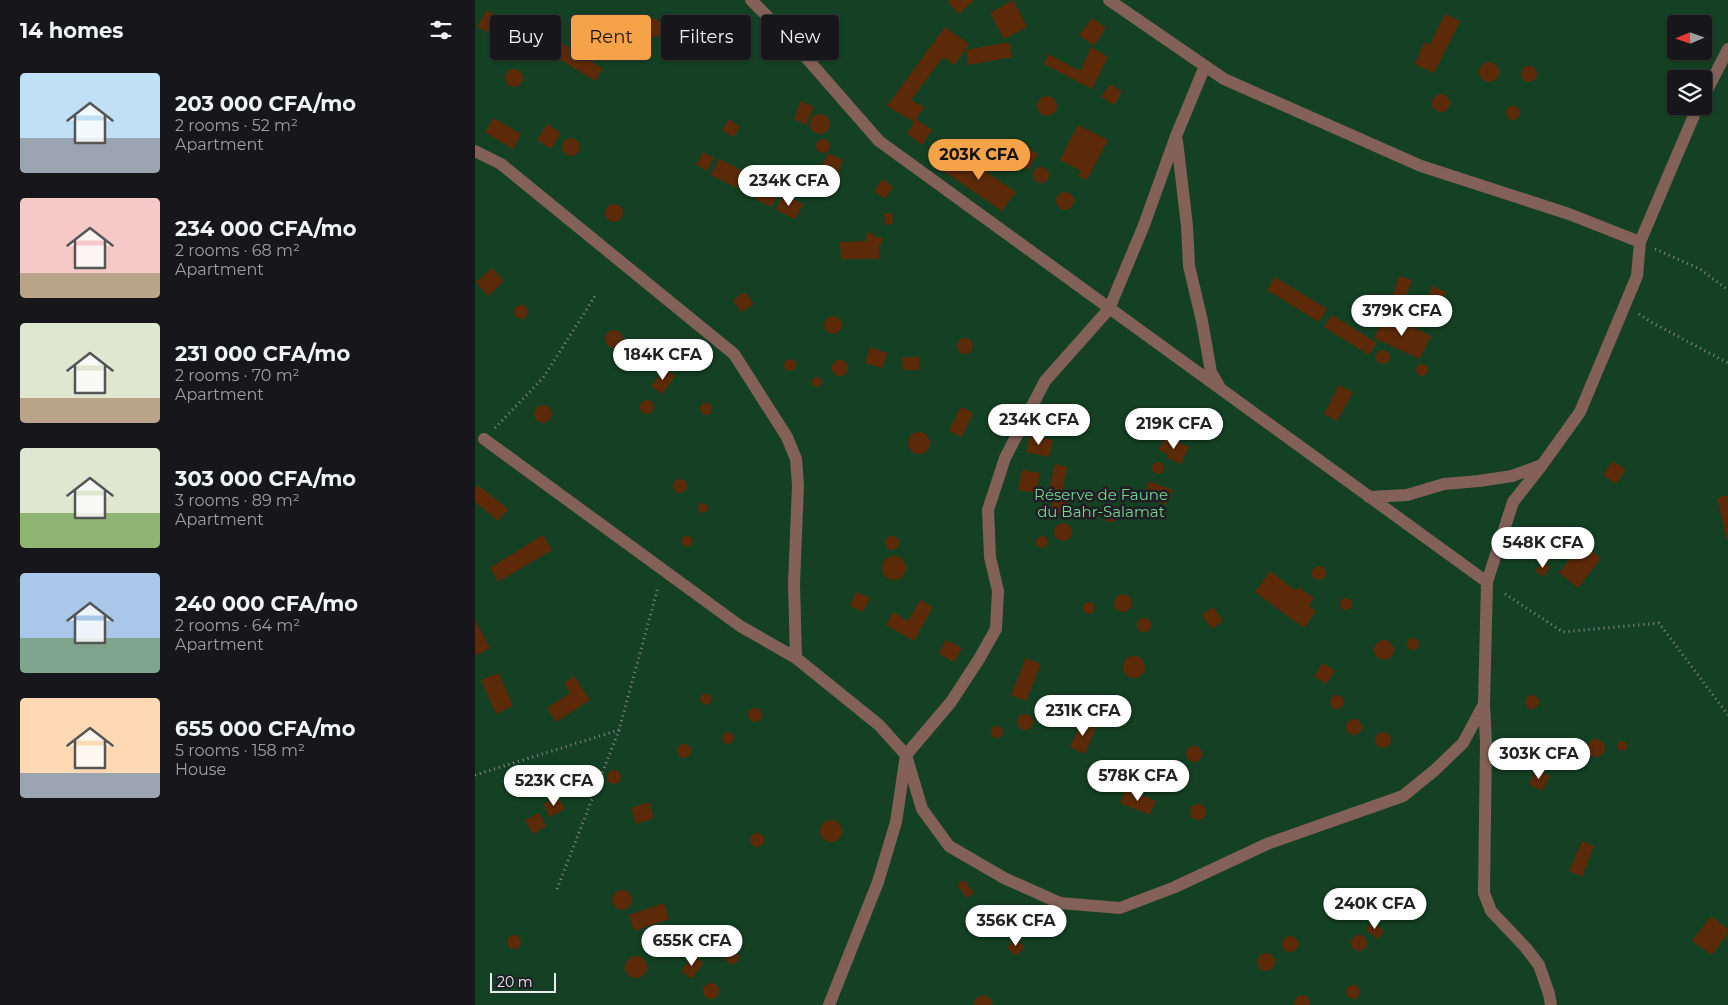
<!DOCTYPE html>
<html lang="en">
<head>
<meta charset="utf-8">
<style>
	body { margin:0; font-family:Montserrat,sans-serif; background:#232328; color:#f1f3f6; height:100vh; display:flex; flex-direction:column; font-size:19px; white-space:nowrap }
	* { box-sizing:border-box; margin:0 }
	p { font-size:16px; color:#9e9fa3 }
	.icon { flex:none; width:28px; height:28px; fill:none; stroke:currentColor; stroke-width:2; stroke-linecap:round; stroke-linejoin:round }
	.map { position:relative; flex:1; overflow:hidden }
	.side { display:flex; flex-direction:column; background:#16161b; width:475px }
	.side>* { flex:none }
	.guide { position:absolute; left:15px; top:15px; width:475px; height:45px; display:flex; gap:10px }
	.needle { width:32px; rotate:268deg }
	.fabs { position:absolute; left:1192px; top:15px; display:grid; gap:10px }
	.fabs a { display:grid; place-items:center; width:45px; height:45px; border-radius:5px; background:#16161b; box-shadow:0 1px 4px #0004,0 0 0 1px #35353a; font-size:25px }
	.scale { position:absolute; left:15px; bottom:12px; width:66px; box-sizing:border-box; padding-left:5px; border:2px solid #ececf1; border-top:0; font-size:14px; line-height:18px; white-space:nowrap; color:#ececf1; -webkit-text-stroke:4px #1e1e24; paint-order:stroke }
	.price { position:absolute; translate:-50% -42px; padding:0 11px; border-radius:18px; background:#fff; color:#222; font-size:16px; line-height:32px; filter:drop-shadow(0 1px 2px #0008) }
	.price::after { content:''; position:absolute; left:50%; top:30px; width:15px; height:11px; margin-left:-8px; background:inherit; clip-path:polygon(0 0,100% 0,50% 100%) }
	.price.selected { background:#f6a247; color:#111 }
	ul { padding:0; list-style:none }
	li { display:flex; align-items:center; gap:15px; height:125px; padding:0 20px }
	li span { display:grid; place-items:center; flex:none; width:140px; height:100px; border-radius:5px; color:#555 }
	li>.icon { margin-inline-start:auto }
	span .icon { width:60px; height:60px; fill:#fffc; stroke-width:1 }
	li b { font-size:21px }
	h2 { display:flex; justify-content:space-between; align-items:center; height:60px; padding:0 20px; font-size:21px }
	.chip { padding:0 18px; border-radius:5px; background:#16161b; box-shadow:0 1px 4px #0004,0 0 0 1px #35353a; font-size:18px; line-height:45px }
	.chip.selected { background:#f6a247; color:#111 }
	main { display:flex; flex:1; min-height:0 }
	.map>svg:first-child { display:block }
</style>
</head>
<body>
<main>
<section class="side">
<h2>14 homes<svg class="icon" aria-label="filters" viewBox="0 0 24 24"><path d="M4 7h16M4 17h16"/><circle cx="9" cy="7" r="2"/><circle cx="15" cy="17" r="2"/></svg></h2>
<ul>
<li><span style="background:linear-gradient(#bfe0f5 65%,#9aa5b1 0)"><svg class="icon" aria-label="home" viewBox="0 0 24 24"><path d="M3 11l9-7 9 7M6 9v11h12V9"/></svg></span><div><b>203 000 CFA/mo</b><p>2 rooms · 52 m²</p><p>Apartment</p></div></li>
<li><span style="background:linear-gradient(#f6c9c9 75%,#b9a48a 0)"><svg class="icon" aria-label="home" viewBox="0 0 24 24"><path d="M3 11l9-7 9 7M6 9v11h12V9"/></svg></span><div><b>234 000 CFA/mo</b><p>2 rooms · 68 m²</p><p>Apartment</p></div></li>
<li><span style="background:linear-gradient(#dfe7d0 75%,#b9a48a 0)"><svg class="icon" aria-label="home" viewBox="0 0 24 24"><path d="M3 11l9-7 9 7M6 9v11h12V9"/></svg></span><div><b>231 000 CFA/mo</b><p>2 rooms · 70 m²</p><p>Apartment</p></div></li>
<li><span style="background:linear-gradient(#dfe7d0 65%,#8fb573 0)"><svg class="icon" aria-label="home" viewBox="0 0 24 24"><path d="M3 11l9-7 9 7M6 9v11h12V9"/></svg></span><div><b>303 000 CFA/mo</b><p>3 rooms · 89 m²</p><p>Apartment</p></div></li>
<li><span style="background:linear-gradient(#a9c7e8 65%,#7fa58c 0)"><svg class="icon" aria-label="home" viewBox="0 0 24 24"><path d="M3 11l9-7 9 7M6 9v11h12V9"/></svg></span><div><b>240 000 CFA/mo</b><p>2 rooms · 64 m²</p><p>Apartment</p></div></li>
<li><span style="background:linear-gradient(#ffd9b3 75%,#9aa5b1 0)"><svg class="icon" aria-label="home" viewBox="0 0 24 24"><path d="M3 11l9-7 9 7M6 9v11h12V9"/></svg></span><div><b>655 000 CFA/mo</b><p>5 rooms · 158 m²</p><p>House</p></div></li>
</ul>
</section>
<div class="map">
<svg width="1253" height="1005" viewBox="0 0 1253 1005">
	<rect width="100%" height="100%" fill="#1e1e24"/>
	<!-- green -->
	<path fill="#144023" fill-rule="evenodd" d="M0 0H1253V1005H0ZM1201 24H1229V51H1201ZM1201 79H1229V106H1201Z"/>
	<!-- building -->
	<path fill="#5c2a08" d="M475 0H499L484 14 473 2Z
		M538 0 552 27 529 39 515 13Z
		M12 10 22 16 12 33 2 26Z
		M970 14 985 21 959 73 940 64 949 42 955 45Z
		M617 18 631 28 619 46 604 35Z
		M170 28a9 9 0 1 1 18 0a9 9 0 1 1-18 0Z
		M470 27 494 44 479 65 468 57 436 100 449 107 441 119 457 130 447 145 432 134 439 122 412 106Z
		M79 38 128 69 120 81 71 51Z
		M534 42 537 57 493 65 491 50Z
		M616 47 633 57 617 89 569 64 573 54 605 71Z
		M1004 72a10 10 0 1 1 20 0a10 10 0 1 1-20 0Z
		M1046 74a8 8 0 1 1 16 0a8 8 0 1 1-16 0Z
		M30 78a9 9 0 1 1 18 0a9 9 0 1 1-18 0Z
		M635 84 647 92 639 105 626 97Z
		M957 103a9 9 0 1 1 18 0a9 9 0 1 1-18 0Z
		M562 106a10 10 0 1 1 20 0a10 10 0 1 1-20 0Z
		M326 101 339 107 331 125 319 119Z
		M1031 113a7 7 0 1 1 14 0a7 7 0 1 1-14 0Z
		M335 124a10 10 0 1 1 20 0a10 10 0 1 1-20 0Z
		M19 118 46 134 38 149 10 132Z
		M254 119 265 127 259 137 247 130Z
		M72 124 86 133 76 149 62 140Z
		M603 125 633 140 612 180 603 176 606 171 585 160Z
		M87 147a9 9 0 1 1 18 0a9 9 0 1 1-18 0Z
		M341 146a7 7 0 1 1 14 0a7 7 0 1 1-14 0Z
		M540 142 563 154 553 170 531 157Z
		M480 151 541 192 527 211 467 170Z
		M228 152 239 158 232 171 221 165Z
		M353 153 368 160 361 177 345 170Z
		M244 159 270 172 262 188 236 175Z
		M558 175a8 8 0 1 1 16 0a8 8 0 1 1-16 0Z
		M408 179 418 187 410 199 399 191Z
		M287 186 303 194 296 207 280 199Z
		M581 201a9 9 0 1 1 18 0a9 9 0 1 1-18 0Z
		M308 194 328 204 320 219 301 210Z
		M130 213a9 9 0 1 1 18 0a9 9 0 1 1-18 0Z
		M409 213H417L418 224 410 225Z
		M391 233H398L399 237H407V244H404V259H366L365 242 392 241Z
		M17 268 29 281 13 296 1 282Z
		M924 276 937 280 928 305 916 301Z
		M800 277 852 309 844 322 792 290Z
		M957 286 971 292 961 318 947 313Z
		M270 292 279 304 266 312 258 300Z
		M39 312a7 7 0 1 1 14 0a7 7 0 1 1-14 0Z
		M910 314 956 336 945 359 899 338Z
		M857 315 902 343 894 355 849 327Z
		M349 325a9 9 0 1 1 18 0a9 9 0 1 1-18 0Z
		M130 339a9 9 0 1 1 18 0a9 9 0 1 1-18 0Z
		M482 346a8 8 0 1 1 16 0a8 8 0 1 1-16 0Z
		M395 347 412 353 407 368 390 363Z
		M901 357a7 7 0 1 1 14 0a7 7 0 1 1-14 0Z
		M427 357H444V370H428Z
		M309 365a6 6 0 1 1 12 0a6 6 0 1 1-12 0Z
		M357 368a8 8 0 1 1 16 0a8 8 0 1 1-16 0Z
		M941 370a6 6 0 1 1 12 0a6 6 0 1 1-12 0Z
		M190 368 200 376 187 394 176 386Z
		M337 382a5 5 0 1 1 10 0a5 5 0 1 1-10 0Z
		M864 385 878 392 862 421 849 414Z
		M165 407a7 7 0 1 1 14 0a7 7 0 1 1-14 0Z
		M225 409a6 6 0 1 1 12 0a6 6 0 1 1-12 0Z
		M59 414a9 9 0 1 1 18 0a9 9 0 1 1-18 0Z
		M486 407 498 413 487 437 474 431Z
		M433 443a11 11 0 1 1 22 0a11 11 0 1 1-22 0Z
		M555 435 578 440 574 457 551 452Z
		M690 437 714 447 706 464 692 458 694 455 684 450Z
		M1138 461 1151 470 1141 484 1128 475Z
		M677 468a6 6 0 1 1 12 0a6 6 0 1 1-12 0Z
		M580 464 592 467 586 496 573 494Z
		M547 470 565 473 561 493 543 490Z
		M198 486a7 7 0 1 1 14 0a7 7 0 1 1-14 0Z
		M674 481 698 490 691 505 677 500 679 496 670 492Z
		M3 485 33 509 23 521 0 502V488Z
		M1253 495V540H1252L1242 498Z
		M577 506a8 8 0 1 1 16 0a8 8 0 1 1-16 0Z
		M223 508a5 5 0 1 1 10 0a5 5 0 1 1-10 0Z
		M627 514a8 8 0 1 1 16 0a8 8 0 1 1-16 0Z
		M579 532a9 9 0 1 1 18 0a9 9 0 1 1-18 0Z
		M68 535 77 550 23 582 15 568Z
		M206.5 541a5.5 5.5 0 1 1 11 0a5.5 5.5 0 1 1-11 0Z
		M561 542a6 6 0 1 1 12 0a6 6 0 1 1-12 0Z
		M410 543a7 7 0 1 1 14 0a7 7 0 1 1-14 0Z
		M1107 544 1126 558 1103 588 1084 573Z
		M407 568a12 12 0 1 1 24 0a12 12 0 1 1-24 0Z
		M1067 561 1075 567 1069 577 1060 571Z
		M837 573a7 7 0 1 1 14 0a7 7 0 1 1-14 0Z
		M795 571 821 591 823 587 839 598 834 606 841 611 829 628 780 592Z
		M381 592 395 598 388 612 375 606Z
		M639 603a9 9 0 1 1 18 0a9 9 0 1 1-18 0Z
		M865 604a6 6 0 1 1 12 0a6 6 0 1 1-12 0Z
		M445 600 458 607 439 641 411 625 418 612 433 621Z
		M608 608a6 6 0 1 1 12 0a6 6 0 1 1-12 0Z
		M738 607 748 621 737 629 727 615Z
		M662 625a7 7 0 1 1 14 0a7 7 0 1 1-14 0Z
		M0 620 15 648 0 656Z
		M932 644a6 6 0 1 1 12 0a6 6 0 1 1-12 0Z
		M471 640 487 648 479 662 464 654Z
		M899 650a10 10 0 1 1 20 0a10 10 0 1 1-20 0Z
		M648 667a11 11 0 1 1 22 0a11 11 0 1 1-22 0Z
		M551 658 566 664 551 701 536 695Z
		M848 663 860 671 851 684 839 676Z
		M24 673 38 706 21 714 6 680Z
		M99 676 115 700 81 722 72 708 95 693 89 683Z
		M225.5 699a5.5 5.5 0 1 1 11 0a5.5 5.5 0 1 1-11 0Z
		M1050 702a7 7 0 1 1 14 0a7 7 0 1 1-14 0Z
		M855 702a7 7 0 1 1 14 0a7 7 0 1 1-14 0Z
		M273 715a7 7 0 1 1 14 0a7 7 0 1 1-14 0Z
		M542 722a8 8 0 1 1 16 0a8 8 0 1 1-16 0Z
		M871 727a8 8 0 1 1 16 0a8 8 0 1 1-16 0Z
		M607 721 621 727 610 754 595 747Z
		M516 732a6 6 0 1 1 12 0a6 6 0 1 1-12 0Z
		M247 738a6 6 0 1 1 12 0a6 6 0 1 1-12 0Z
		M900 740a8 8 0 1 1 16 0a8 8 0 1 1-16 0Z
		M1112 748a9 9 0 1 1 18 0a9 9 0 1 1-18 0Z
		M1142 746a5 5 0 1 1 10 0a5 5 0 1 1-10 0Z
		M202 751a7 7 0 1 1 14 0a7 7 0 1 1-14 0Z
		M711 754a8 8 0 1 1 16 0a8 8 0 1 1-16 0Z
		M1050 749 1059 754 1054 762 1045 757Z
		M629 765 645 773 639 786 623 778Z
		M1061 769 1075 776 1067 791 1054 784Z
		M132 777a7 7 0 1 1 14 0a7 7 0 1 1-14 0Z
		M651 789 681 801 675 815 645 803Z
		M83 797 90 809 75 817 68 804Z
		M174 802 179 818 161 824 156 808Z
		M715 812a8 8 0 1 1 16 0a8 8 0 1 1-16 0Z
		M64 813 71 826 58 834 50 820Z
		M345 831a11 11 0 1 1 22 0a11 11 0 1 1-22 0Z
		M275 840a7 7 0 1 1 14 0a7 7 0 1 1-14 0Z
		M1107 841 1119 846 1107 877 1094 871Z
		M489 880 499 893 492 898 482 885Z
		M902 899a10 10 0 1 1 20 0a10 10 0 1 1-20 0Z
		M137 900a10 10 0 1 1 20 0a10 10 0 1 1-20 0Z
		M189 903 194 919 159 931 154 915Z
		M1236 916 1253 929V933L1237 955 1217 941Z
		M897 922 909 931 903 939 891 930Z
		M196 940a7 7 0 1 1 14 0a7 7 0 1 1-14 0Z
		M32 942a7 7 0 1 1 14 0a7 7 0 1 1-14 0Z
		M876 943a8 8 0 1 1 16 0a8 8 0 1 1-16 0Z
		M807 944a8 8 0 1 1 16 0a8 8 0 1 1-16 0Z
		M540 938 550 947 541 956 532 948Z
		M250 957a7 7 0 1 1 14 0a7 7 0 1 1-14 0Z
		M782 962a9 9 0 1 1 18 0a9 9 0 1 1-18 0Z
		M150 967a11 11 0 1 1 22 0a11 11 0 1 1-22 0Z
		M218 956 228 963 217 979 206 971Z
		M228 991a8 8 0 1 1 16 0a8 8 0 1 1-16 0Z
		M871 992a7 7 0 1 1 14 0a7 7 0 1 1-14 0Z
		M507 995 514 997 518 1005H499L500 999Z
		M824 995H827L833 997 835 1005H820L819 1001Z"/>
	<g fill="none" stroke-linecap="round" stroke-linejoin="round">
		<!-- path -->
		<path stroke="#89898e" stroke-width="3" stroke-dasharray="1 4" stroke-linecap="butt" d="M1180 249 1225 269 1253 290
			M1164 314 1176 322 1253 363
			M20 428 68 378 120 296
			M1030 594 1088 632 1184 623 1253 715
			M0 775 144 730 183 587
			M82 889 144 730"/>
		<!-- minor -->
		<path stroke="#836058" stroke-width="12" d="M276 0 314 38 404 141 1012 582
			M634 0 749 79 946 166 1094 214 1165 242 1223 106
			M1229 96 1253 49
			M702 141 712 226 714 266 727 321 736 372 744 386
			M0 151 26 164 259 354 312 437 321 459 323 485 319 584 321 658
			M9 439 265 626 321 658 404 725 431 755 447 809 474 846 529 878 585 903 645 908 700 887 792 844 928 796 960 770 988 743 1009 704 1012 582 1038 502 1067 465
			M894 497 932 495 969 484 1004 481 1037 476 1067 465 1105 412 1162 276 1165 242
			M1009 704 1011 742 1009 893 1016 911 1051 948 1064 965 1074 994 1076 1005
			M354 1005 403 882 421 822 431 755 476 702 504 659 521 629 523 591 515 557 513 510 530 458 570 381 634 309 669 225 701 136 730 66"/>
	</g>
	<g text-anchor="middle" dominant-baseline="central" stroke-width="5" stroke-linejoin="round" paint-order="stroke">
		<!-- park labels -->
		<g font-size="15" fill="#76d791" stroke="#1e1e24">
			<text x="626" y="494">Réserve de Faune<tspan x="626" dy="17">du Bahr-Salamat</tspan></text>
		</g>
	</g>
</svg>
<div class="fabs">
<a><svg class="needle" viewBox="-14 -14 28 28"><path d="M0-13l5 13h-10z" fill="#e53935"/><path d="M0 13l5-13h-10z" fill="#9e9fa3"/></svg></a>
<a><svg class="icon" aria-label="layers" viewBox="0 0 24 24"><path d="M12 4l9 5-9 5-9-5zM3 14l9 5 9-5"/></svg></a>
</div>
<div class="scale">20 m</div>
<b class="price selected" style="left:504px;top:181px">203K CFA</b>
<b class="price" style="left:314px;top:207px">234K CFA</b>
<b class="price" style="left:927px;top:337px">379K CFA</b>
<b class="price" style="left:188px;top:381px">184K CFA</b>
<b class="price" style="left:564px;top:446px">234K CFA</b>
<b class="price" style="left:699px;top:450px">219K CFA</b>
<b class="price" style="left:1068px;top:569px">548K CFA</b>
<b class="price" style="left:608px;top:737px">231K CFA</b>
<b class="price" style="left:1064px;top:780px">303K CFA</b>
<b class="price" style="left:663px;top:802px">578K CFA</b>
<b class="price" style="left:79px;top:807px">523K CFA</b>
<b class="price" style="left:900px;top:930px">240K CFA</b>
<b class="price" style="left:541px;top:947px">356K CFA</b>
<b class="price" style="left:217px;top:967px">655K CFA</b>
<div class="guide">
<a class="chip">Buy</a>
<a class="chip selected">Rent</a>
<a class="chip">Filters</a>
<a class="chip">New</a>
</div>
</div>
</main>
</body>
</html>
